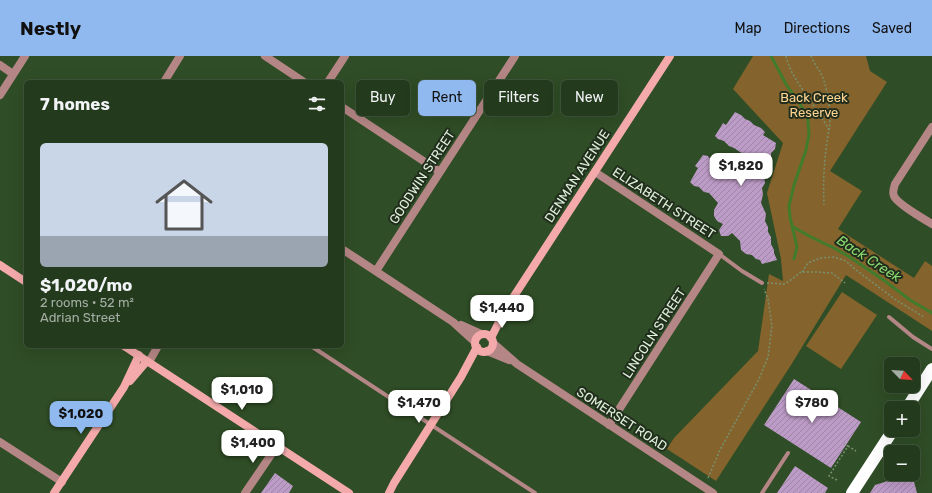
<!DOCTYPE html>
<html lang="en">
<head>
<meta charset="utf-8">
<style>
	body { margin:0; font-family:Rubik,sans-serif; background:#2b4125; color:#f1f3f6; height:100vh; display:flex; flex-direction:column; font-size:15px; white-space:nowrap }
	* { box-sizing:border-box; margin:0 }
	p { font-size:13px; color:#a3ada3 }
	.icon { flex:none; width:22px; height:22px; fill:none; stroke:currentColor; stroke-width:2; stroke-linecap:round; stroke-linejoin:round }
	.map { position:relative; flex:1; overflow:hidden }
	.side { position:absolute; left:24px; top:24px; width:320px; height:268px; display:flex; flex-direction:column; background:#233a1c; border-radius:6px; box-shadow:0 4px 16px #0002,0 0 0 1px #40543b }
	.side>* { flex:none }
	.top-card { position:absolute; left:356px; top:24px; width:380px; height:36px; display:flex; gap:8px }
	.needle { width:26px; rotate:115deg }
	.tools { position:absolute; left:884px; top:301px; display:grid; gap:8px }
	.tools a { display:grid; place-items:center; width:36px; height:36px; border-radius:6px; background:#233a1c; box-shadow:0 4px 16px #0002,0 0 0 1px #40543b; font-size:20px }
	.price { position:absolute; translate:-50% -34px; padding:0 9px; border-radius:8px; background:#fff; color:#222; font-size:13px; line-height:26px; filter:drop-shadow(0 1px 2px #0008) }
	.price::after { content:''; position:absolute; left:50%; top:24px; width:12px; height:9px; margin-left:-6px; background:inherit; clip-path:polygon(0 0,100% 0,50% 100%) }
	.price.current { background:#90b9f0; color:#111 }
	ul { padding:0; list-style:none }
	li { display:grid; align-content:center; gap:8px; height:212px; padding:0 16px }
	li span { display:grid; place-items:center; height:124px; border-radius:6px; color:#555 }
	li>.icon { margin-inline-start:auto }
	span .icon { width:72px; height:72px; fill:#fffc; stroke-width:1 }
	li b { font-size:17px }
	h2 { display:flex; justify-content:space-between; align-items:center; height:48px; padding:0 16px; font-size:17px }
	.pill { padding:0 14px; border-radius:6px; background:#233a1c; box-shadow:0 4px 16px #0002,0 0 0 1px #40543b; font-size:14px; line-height:36px }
	.pill.current { background:#90b9f0; color:#111 }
	header { display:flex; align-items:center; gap:24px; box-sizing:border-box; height:56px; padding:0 20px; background:#90b9f0; color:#111 }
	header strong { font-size:19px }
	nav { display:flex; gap:22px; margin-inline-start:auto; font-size:14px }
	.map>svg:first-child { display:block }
</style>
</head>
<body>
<header>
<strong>Nestly</strong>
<nav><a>Map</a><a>Directions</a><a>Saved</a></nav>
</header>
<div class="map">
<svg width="932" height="437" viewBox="0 0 932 437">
	<defs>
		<pattern id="building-hatch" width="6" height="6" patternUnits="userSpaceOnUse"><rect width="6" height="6" fill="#bd9bc7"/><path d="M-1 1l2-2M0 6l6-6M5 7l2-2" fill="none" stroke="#9e86a6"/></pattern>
	</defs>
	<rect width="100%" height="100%" fill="#2f4d26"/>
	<!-- green -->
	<path fill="#84642c" d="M753 0H866L870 15 887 26 830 115 862 135 838 173 914 222 925 205 932 210V275L846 219 791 309 716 425 667 393 674 382 758 295 769 218 783 225 781 203 767 137 783 87 733 33Z
		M842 236 877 259 841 313 806 290Z"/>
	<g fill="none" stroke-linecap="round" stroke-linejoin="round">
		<!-- stream -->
		<path stroke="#417c2c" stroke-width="3" d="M771 0 786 28 806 57 808 65 809 78 806 94 794 129 789 150 790 161 797 191 794 203
			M793 171 813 182 834 192 848 200 885 225 910 244 932 257"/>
	</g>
	<!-- building -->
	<path fill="url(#building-hatch)" d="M735 56 741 59 745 63 750 65 754 69 761 72 765 76 763 79 776 87 775 93 771 97V103L767 109V115L764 120 765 127 762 132 763 138 761 147 766 158 765 165 768 171V176L771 181V188L774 194V197L777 204 762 208 760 204 756 203 752 199 746 198 741 194 740 185 732 177 728 180H721L719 174 723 168 717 165 714 160V154L718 147 709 137 704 136 699 131 694 130 690 126 698 112 695 110 703 99 708 100 711 104 721 109 726 114 739 118V111L743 109 749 100 740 96 734 92 729 90 724 85 718 83 715 80 723 67 726 69Z
		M794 323 861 366 831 412 764 369Z
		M795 410 828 432 825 437H777Z
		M275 417 293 430 289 437H261Z
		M910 418H912L917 437H870L875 429Z"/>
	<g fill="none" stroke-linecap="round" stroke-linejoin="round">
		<!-- path -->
		<path stroke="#789170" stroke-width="1.5" stroke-dasharray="2 2" stroke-linecap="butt" d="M786 0C790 18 802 32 812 47 818 56 824 65 829 74 824 100 823 123 824 149
			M811 0C814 8 820 14 823 22 828 37 832 58 829 74
			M802 216 808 207 820 202 834 201 846 205 856 214 896 244 924 261
			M767 227 785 228 792 223 801 216H815L832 217 845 227
			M848 390 856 395
			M708 422 720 394 759 323 768 301 772 270 768 243 764 233
			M837 424 829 420 848 390 844 388"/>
		<!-- lane -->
		<path stroke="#b58686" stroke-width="4" d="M719 198 742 215 762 227
			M889 261 913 281 932 293
			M311 290 535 437
			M762 437 788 397"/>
		<!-- street -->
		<path stroke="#b58686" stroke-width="8" d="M265 0 304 26
			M0 9 13 18
			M164 26 180 0
			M328 26 345 0
			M0 39 25 0
			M342 51 440 116
			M932 71 895 128C894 132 892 136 894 140 897 148 924 163 932 168
			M595 116 719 198 609 369
			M342 193 453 266 475 286
			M376 215 515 0
			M461 269 481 278
			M493 287 517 308 713 437
			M487 295 509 304
			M149 306 158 290
			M0 386 62 426
			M245 437 277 390"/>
		<!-- secondary -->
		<path stroke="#f4aaab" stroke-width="8" d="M0 209 26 226
			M475 287a9 9 0 1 1 18 0a9 9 0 1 1-18 0Z
			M491 282 505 254 670 0
			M124 290 349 437
			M130 325 147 305
			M54 437 124 331 139 299
			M389 437 394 427 461 321 477 291"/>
		<!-- highway -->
		<path stroke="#fff" stroke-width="12" d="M907 352 932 313
			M852 437 893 374"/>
	</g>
	<g text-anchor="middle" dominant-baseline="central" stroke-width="4" stroke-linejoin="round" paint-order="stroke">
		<!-- park labels -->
		<g font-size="13" fill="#ffd593" stroke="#212e1d">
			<text x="814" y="41">Back Creek<tspan x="814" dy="15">Reserve</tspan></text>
		</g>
		<!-- street labels -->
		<g font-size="13" fill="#dff0d9" stroke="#212e1d">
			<text transform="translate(577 120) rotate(-57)">DENMAN AVENUE</text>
			<text transform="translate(422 121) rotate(-57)">GOODWIN STREET</text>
			<text transform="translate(664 147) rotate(33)">ELIZABETH STREET</text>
			<text transform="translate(654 277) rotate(-57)">LINCOLN STREET</text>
			<text transform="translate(622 363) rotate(33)">SOMERSET ROAD</text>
		</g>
		<!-- water labels -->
		<g font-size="14" font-style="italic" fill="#89d76f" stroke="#212e1d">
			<text transform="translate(869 203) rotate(33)">Back Creek</text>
		</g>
	</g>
</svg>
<div class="tools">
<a><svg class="needle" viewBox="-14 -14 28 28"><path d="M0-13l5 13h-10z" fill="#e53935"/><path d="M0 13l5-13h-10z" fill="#a3ada3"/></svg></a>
<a>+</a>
<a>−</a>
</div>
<b class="price" style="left:741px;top:131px">$1,820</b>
<b class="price" style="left:502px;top:273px">$1,440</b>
<b class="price" style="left:242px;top:355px">$1,010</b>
<b class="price" style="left:419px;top:368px">$1,470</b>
<b class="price" style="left:812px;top:368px">$780</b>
<b class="price current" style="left:81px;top:379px">$1,020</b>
<b class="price" style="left:253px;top:408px">$1,400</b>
<div class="top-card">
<a class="pill">Buy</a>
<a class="pill current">Rent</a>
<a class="pill">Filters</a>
<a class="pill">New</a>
</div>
<section class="side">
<h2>7 homes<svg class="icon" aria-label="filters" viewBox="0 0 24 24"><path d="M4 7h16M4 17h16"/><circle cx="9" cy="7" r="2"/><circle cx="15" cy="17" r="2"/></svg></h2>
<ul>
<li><span style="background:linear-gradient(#c9d6e8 75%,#9aa5b1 0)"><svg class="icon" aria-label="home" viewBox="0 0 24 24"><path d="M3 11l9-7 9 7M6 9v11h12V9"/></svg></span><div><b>$1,020/mo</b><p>2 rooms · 52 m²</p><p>Adrian Street</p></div></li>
</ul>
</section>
</div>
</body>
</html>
